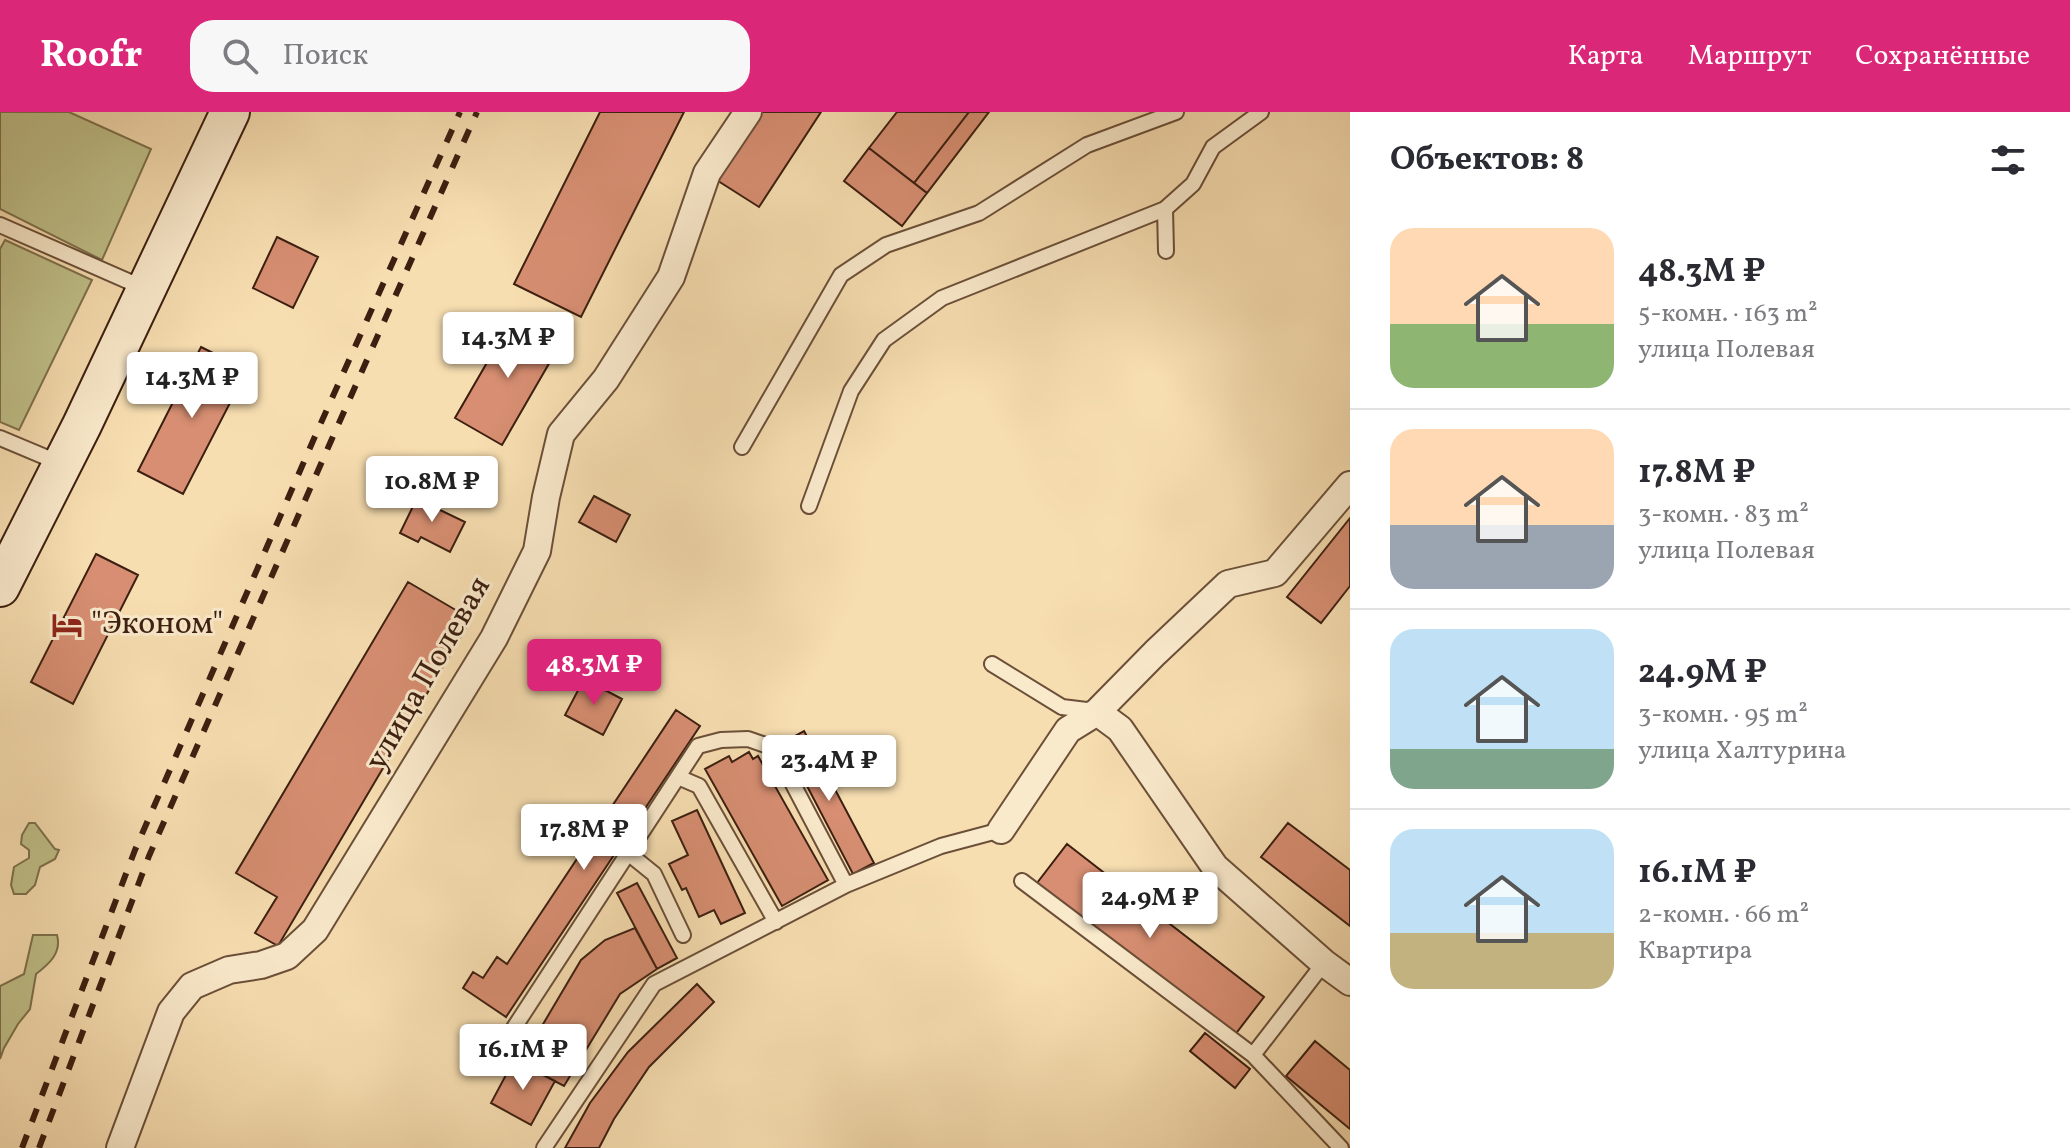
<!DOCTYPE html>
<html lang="ru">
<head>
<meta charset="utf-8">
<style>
	body { margin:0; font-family:Vollkorn,serif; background:#f7f7f7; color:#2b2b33; height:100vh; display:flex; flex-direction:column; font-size:30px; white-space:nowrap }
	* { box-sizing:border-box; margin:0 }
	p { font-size:26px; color:#7c7c81 }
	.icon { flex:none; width:44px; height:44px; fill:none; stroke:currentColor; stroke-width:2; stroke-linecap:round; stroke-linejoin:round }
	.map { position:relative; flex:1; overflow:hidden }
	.details { display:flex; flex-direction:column; background:#fff; width:720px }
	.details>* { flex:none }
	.price { position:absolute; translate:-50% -68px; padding:0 18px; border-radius:8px; background:#fff; color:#222; font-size:26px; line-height:52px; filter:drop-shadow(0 2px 4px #0008) }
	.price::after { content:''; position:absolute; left:50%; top:48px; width:24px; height:18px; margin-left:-12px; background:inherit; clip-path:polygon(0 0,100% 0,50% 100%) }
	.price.current { background:#db2777; color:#fff }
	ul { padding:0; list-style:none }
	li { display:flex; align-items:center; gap:24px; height:200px; padding:0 40px }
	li+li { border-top:2px solid #e1e1e2 }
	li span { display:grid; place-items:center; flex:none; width:224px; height:160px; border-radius:24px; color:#555 }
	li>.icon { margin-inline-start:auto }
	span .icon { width:96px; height:96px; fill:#fffc; stroke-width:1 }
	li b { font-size:34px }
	h2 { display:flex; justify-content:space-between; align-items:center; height:96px; padding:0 40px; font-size:34px }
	header { display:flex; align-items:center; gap:48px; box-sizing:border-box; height:112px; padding:0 40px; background:#db2777; color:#fff }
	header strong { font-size:38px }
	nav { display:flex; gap:44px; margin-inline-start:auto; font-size:28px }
	.search { width:560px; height:72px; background:#f7f7f7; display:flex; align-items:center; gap:20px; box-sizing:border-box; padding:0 28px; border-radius:24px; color:#7c7c81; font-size:30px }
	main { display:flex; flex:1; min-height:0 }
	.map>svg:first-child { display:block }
</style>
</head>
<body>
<header>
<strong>Roofr</strong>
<div class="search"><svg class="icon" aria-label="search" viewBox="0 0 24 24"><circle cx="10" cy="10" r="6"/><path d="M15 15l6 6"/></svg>Поиск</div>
<nav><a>Карта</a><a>Маршрут</a><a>Сохранённые</a></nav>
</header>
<main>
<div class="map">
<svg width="1350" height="1036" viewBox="0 0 1350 1036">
	<rect width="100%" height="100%" fill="#f7deb1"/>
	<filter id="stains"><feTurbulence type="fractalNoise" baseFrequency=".0025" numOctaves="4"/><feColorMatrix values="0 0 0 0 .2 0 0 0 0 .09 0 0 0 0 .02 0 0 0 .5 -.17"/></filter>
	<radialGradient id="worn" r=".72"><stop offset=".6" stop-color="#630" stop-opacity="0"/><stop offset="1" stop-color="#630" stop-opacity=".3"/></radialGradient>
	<!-- green -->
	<path fill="#c0c089" stroke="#7e704c" stroke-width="2" d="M0 0H69L151 37 102 148 0 97Z
		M5 128 92 168 19 318 0 310V137Z
		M29 711H35L55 737 59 738 55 747 40 755 35 773 26 782H14L11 773 14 755 29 746V738L21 732 22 723Z
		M33 823H57C62 841 49 852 36 862L30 897 18 912 4 936 0 947V874L24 862Z"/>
	<!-- building -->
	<path fill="#d78e72" stroke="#3c1f10" stroke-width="2" d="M600 0H684L581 205 514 172Z
		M759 0H821L759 95 715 67Z
		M897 0H969L914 71 869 36Z
		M969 0H989L927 81 914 71Z
		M869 36 927 81 902 114 844 69Z
		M277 125 318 145 293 196 253 176Z
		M515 202 562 229 502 333 455 306Z
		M201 235 247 258 183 382 138 359Z
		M419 382 439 391 436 396 465 410 450 440 421 425 418 430 400 421Z
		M594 384 630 403 616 430 579 410Z
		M1350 406V474L1321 511 1287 485Z
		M96 442 138 463 73 592 31 570Z
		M408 470 471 507 278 834 255 821 277 785 236 761Z
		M584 567 622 587 603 623 565 603Z
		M676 598 700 614 506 905 463 876 473 860 483 866 497 845 507 852Z
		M804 619 874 751 853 762 784 630Z
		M749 640 753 647 758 644 828 768 782 794 705 657 729 644 732 650Z
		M697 698 745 801 721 812 714 798 699 805 686 776 682 778 669 752 688 743 672 709Z
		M1288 711 1350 758V814L1261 745Z
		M1067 732 1264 885 1234 924 1037 771Z
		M637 771 677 846 657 857 617 781Z
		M635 816 657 857 620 882 564 974 520 951 581 848 605 828Z
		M697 872 714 890 649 955 614 1007 599 1036H565L590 991 628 940Z
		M1205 921 1250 957 1235 976 1190 939Z
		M1315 929 1350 958V1017L1286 964Z
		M514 948 555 969 531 1013 491 991Z"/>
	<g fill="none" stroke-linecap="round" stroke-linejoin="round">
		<!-- service casing -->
		<g stroke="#6b4f38" stroke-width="18">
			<path id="service" d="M1165 97 1166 139
				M0 113 146 177
				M0 326 62 352
				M742 335 841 163 886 133 979 101 1087 33 1176 0
				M809 394 851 279 884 228 942 186 1165 97 1193 72 1213 35 1261 0
				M992 552 1062 595 1095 599
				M678 665 699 674 776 810
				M628 741 654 762 683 823
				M1022 769 1253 943
				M1324 851 1253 943 1341 1036
				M508 925 698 634 721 628 748 627 774 636 846 773
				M544 1036 654 872 846 773 941 734 1001 718"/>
		</g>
		<!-- minor casing -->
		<g stroke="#6b4f38" stroke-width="30">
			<path id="minor" d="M1097 600 1120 617 1215 755 1324 851 1350 870
				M1001 718 1068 618 1097 600 1155 541 1228 472 1275 461 1350 373
				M120 1036 171 900 192 874 229 858 261 853 287 844 315 818 494 526 537 439 546 385 561 322 606 267 671 165 707 61 748 0"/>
		</g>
		<!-- secondary casing -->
		<g stroke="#3c1f10" stroke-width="42">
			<path id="secondary" d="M0 475 82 313 230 0"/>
		</g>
		<!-- service -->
		<use href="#service" stroke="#faeacc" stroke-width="14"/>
		<!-- minor -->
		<use href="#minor" stroke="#faeacc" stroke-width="26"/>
		<!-- secondary -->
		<use href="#secondary" stroke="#faeacc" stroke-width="38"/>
		<!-- rail -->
		<path stroke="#3c1f10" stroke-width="6" stroke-dasharray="14 14" stroke-linecap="butt" d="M22 1036 135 738 316 322 460 0
			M39 1036 149 744 331 329 477 0"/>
	</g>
	<!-- icons -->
	<defs>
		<g id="hotel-bare" transform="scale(2.4)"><path d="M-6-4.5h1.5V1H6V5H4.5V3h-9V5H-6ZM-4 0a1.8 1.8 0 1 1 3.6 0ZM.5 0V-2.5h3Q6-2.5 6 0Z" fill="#8f2418" stroke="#faeacc" stroke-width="2.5" paint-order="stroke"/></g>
	</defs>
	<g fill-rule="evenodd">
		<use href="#hotel-bare" x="67" y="513"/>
	</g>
	<g text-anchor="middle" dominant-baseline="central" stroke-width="6" stroke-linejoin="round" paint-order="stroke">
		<!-- poi labels -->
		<g font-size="32" fill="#3c1f10" stroke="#faeacc" text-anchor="start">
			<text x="91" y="513">"Эконом"</text>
		</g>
		<!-- street labels -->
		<g font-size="32" fill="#3c1f10" stroke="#faeacc">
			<text transform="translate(429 562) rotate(-60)">улица Полевая</text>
		</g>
	</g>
	<rect width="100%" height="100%" filter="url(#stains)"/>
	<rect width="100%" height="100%" fill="url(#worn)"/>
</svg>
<b class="price" style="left:508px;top:268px">14.3M ₽</b>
<b class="price" style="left:192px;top:308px">14.3M ₽</b>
<b class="price" style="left:432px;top:412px">10.8M ₽</b>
<b class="price current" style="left:594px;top:595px">48.3M ₽</b>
<b class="price" style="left:829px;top:691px">23.4M ₽</b>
<b class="price" style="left:584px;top:760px">17.8M ₽</b>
<b class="price" style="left:1150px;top:828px">24.9M ₽</b>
<b class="price" style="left:523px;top:980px">16.1M ₽</b>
</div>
<section class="details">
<h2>Объектов: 8<svg class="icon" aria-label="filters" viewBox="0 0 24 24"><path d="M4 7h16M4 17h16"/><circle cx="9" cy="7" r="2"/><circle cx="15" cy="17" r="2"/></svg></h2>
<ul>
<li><span style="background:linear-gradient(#ffd9b3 60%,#8fb573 0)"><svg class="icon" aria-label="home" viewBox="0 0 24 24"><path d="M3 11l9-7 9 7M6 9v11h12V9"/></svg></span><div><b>48.3M ₽</b><p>5-комн. · 163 m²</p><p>улица Полевая</p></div></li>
<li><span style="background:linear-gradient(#ffd9b3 60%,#9aa5b1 0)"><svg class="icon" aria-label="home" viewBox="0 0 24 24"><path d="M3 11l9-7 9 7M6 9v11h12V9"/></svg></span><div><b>17.8M ₽</b><p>3-комн. · 83 m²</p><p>улица Полевая</p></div></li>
<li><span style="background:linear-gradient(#bfe0f5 75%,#7fa58c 0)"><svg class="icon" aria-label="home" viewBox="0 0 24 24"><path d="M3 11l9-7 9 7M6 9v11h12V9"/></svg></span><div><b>24.9M ₽</b><p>3-комн. · 95 m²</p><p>улица Халтурина</p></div></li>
<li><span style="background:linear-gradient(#bfe0f5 65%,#c2b280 0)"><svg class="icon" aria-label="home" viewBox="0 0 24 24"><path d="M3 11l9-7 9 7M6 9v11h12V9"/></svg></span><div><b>16.1M ₽</b><p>2-комн. · 66 m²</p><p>Квартира</p></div></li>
</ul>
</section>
</main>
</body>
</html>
